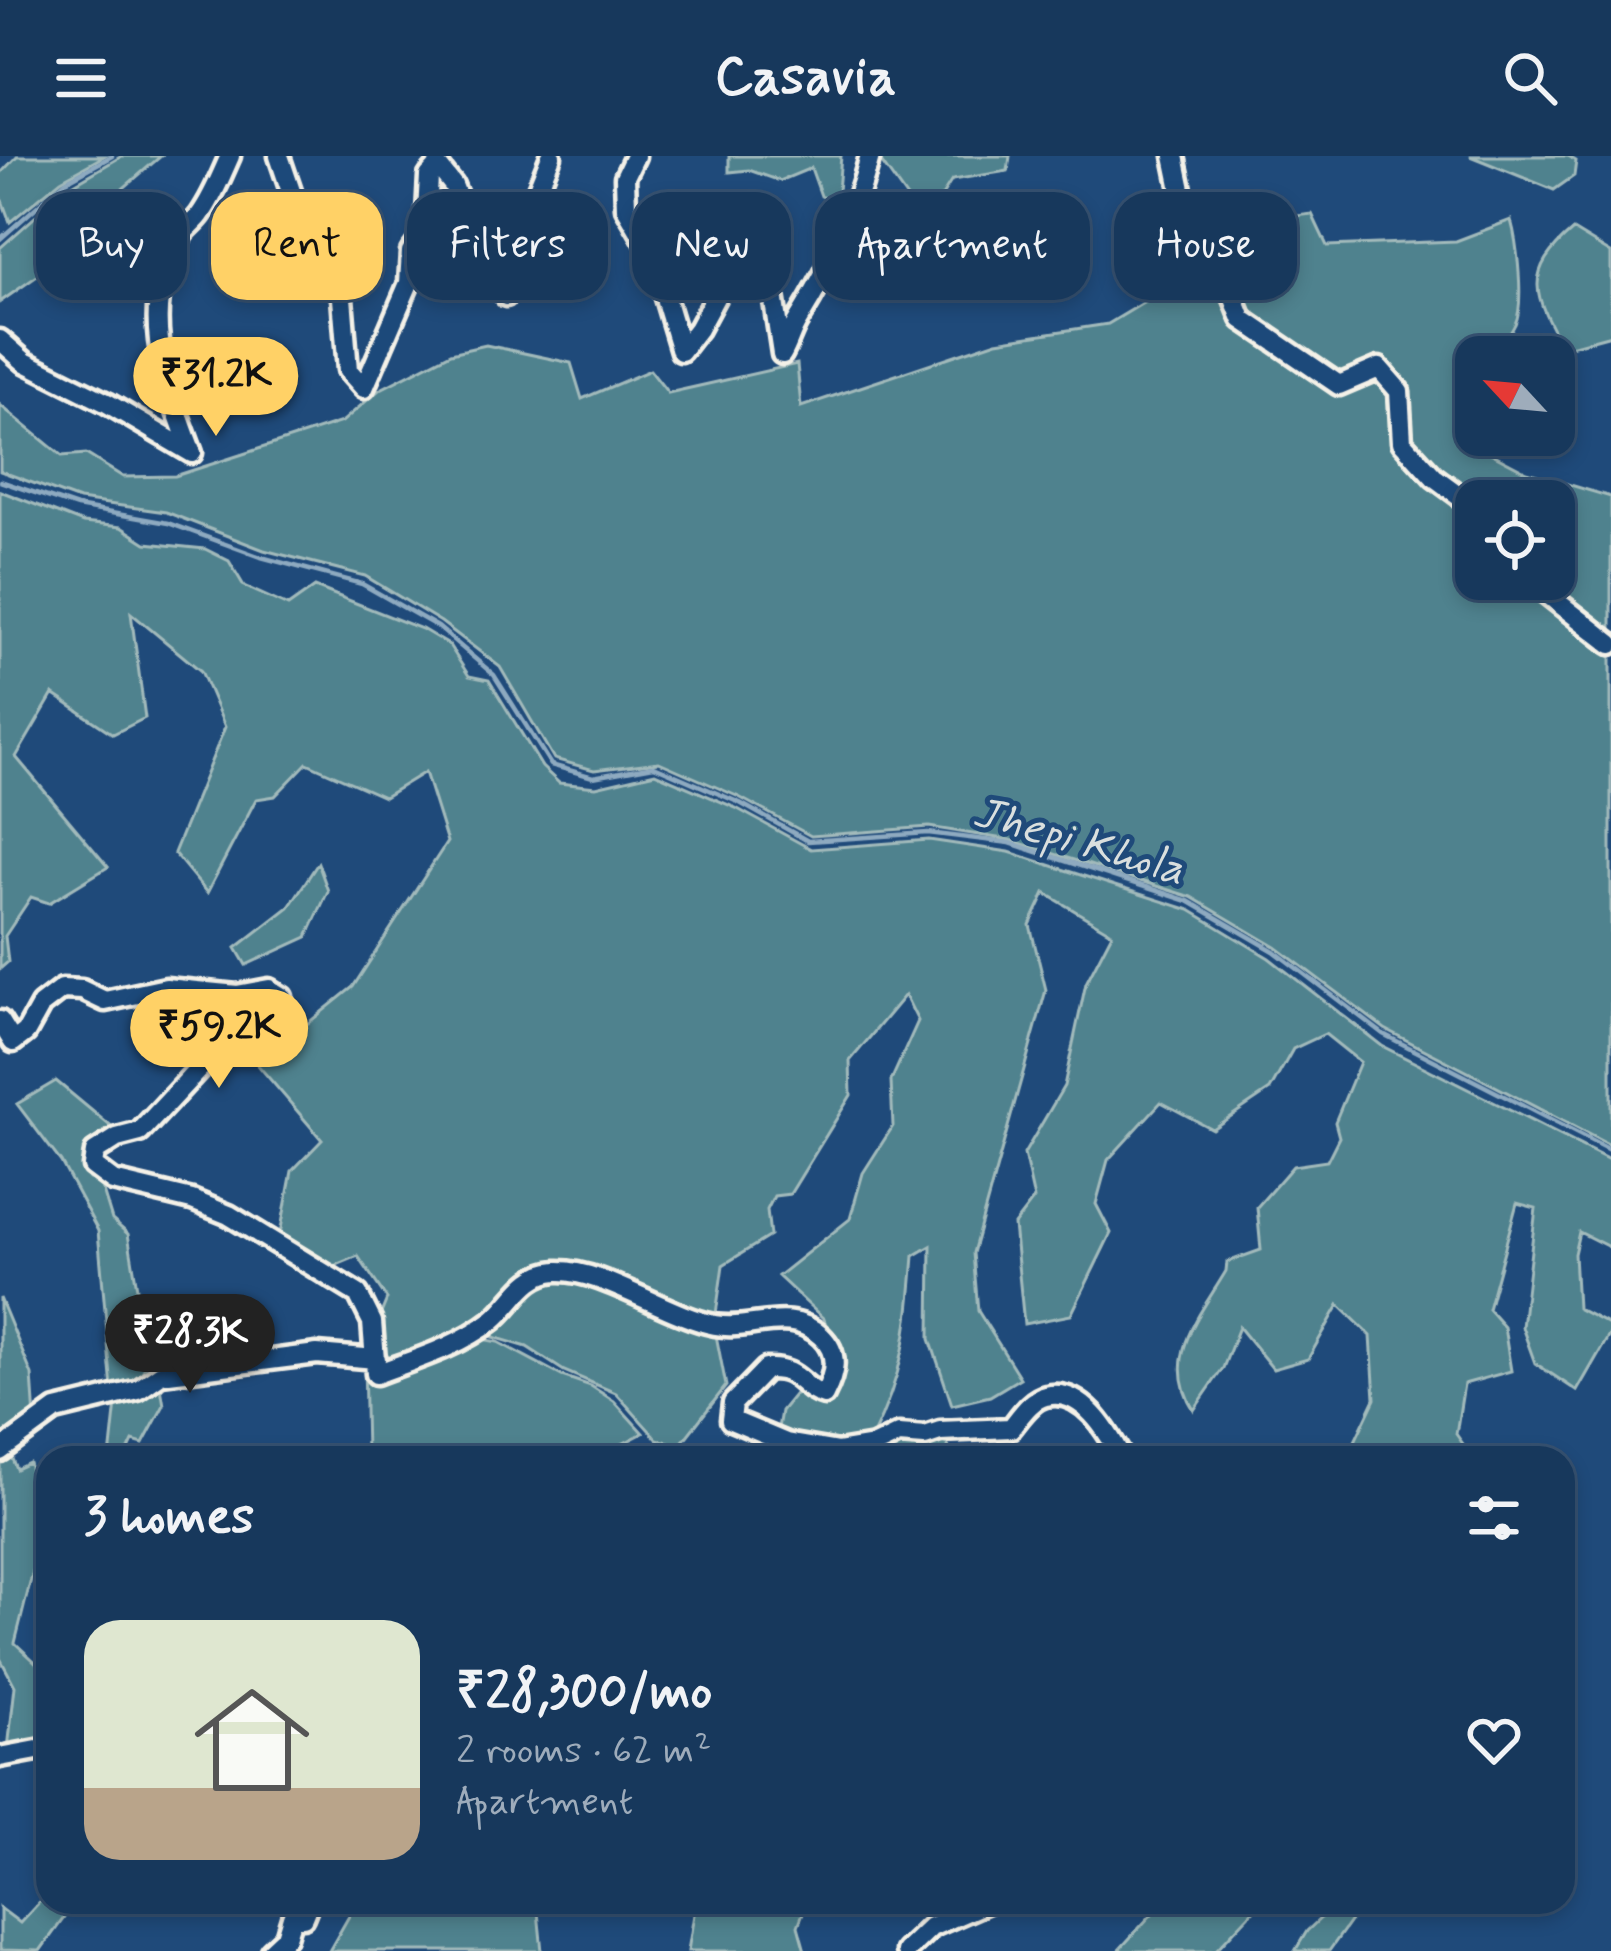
<!DOCTYPE html>
<html lang="en">
<head>
<meta charset="utf-8">
<style>
	body { margin:0; font-family:Mynerve,sans-serif; background:#203f62; color:#f1f3f6; height:100vh; display:flex; flex-direction:column; font-size:45px; white-space:nowrap }
	* { box-sizing:border-box; margin:0 }
	p { font-size:39px; color:#9eacbb }
	.icon { flex:none; width:66px; height:66px; fill:none; stroke:currentColor; stroke-width:2; stroke-linecap:round; stroke-linejoin:round }
	.map { position:relative; flex:1; overflow:hidden }
	.drawer { position:absolute; left:36px; top:1290px; width:1539px; height:468px; display:flex; flex-direction:column; background:#17385c; border-radius:36px; box-shadow:0 6px 18px #0003,0 0 0 3px #365272 }
	.drawer>* { flex:none }
	.hud { position:absolute; left:36px; top:36px; width:1539px; height:108px; display:flex; gap:24px }
	.needle { width:78px; rotate:296deg }
	.fabs { position:absolute; left:1455px; top:180px; display:grid; gap:24px }
	.fabs a { display:grid; place-items:center; width:120px; height:120px; border-radius:24px; background:#17385c; box-shadow:0 6px 18px #0003,0 0 0 3px #365272; font-size:60px }
	.price { position:absolute; translate:-50% -102px; padding:0 27px; border-radius:42px; background:#ffd166; color:#111; font-size:39px; line-height:78px; filter:drop-shadow(0 3px 6px #0008) }
	.price::after { content:''; position:absolute; left:50%; top:72px; width:36px; height:27px; margin-left:-18px; background:inherit; clip-path:polygon(0 0,100% 0,50% 100%) }
	.price.selected { background:#222; color:#fff }
	ul { padding:0; list-style:none }
	li { display:flex; align-items:center; gap:36px; height:300px; padding:0 48px }
	li span { display:grid; place-items:center; flex:none; width:336px; height:240px; border-radius:36px; color:#555 }
	li>.icon { margin-inline-start:auto }
	span .icon { width:144px; height:144px; fill:#fffc; stroke-width:1 }
	li b { font-size:51px }
	h2 { display:flex; justify-content:space-between; align-items:center; height:144px; padding:0 48px; font-size:51px }
	.pill { padding:0 42px; border-radius:36px; background:#17385c; box-shadow:0 6px 18px #0003,0 0 0 3px #365272; font-size:42px; line-height:108px }
	.pill.selected { background:#ffd166; color:#111 }
	header { display:flex; justify-content:space-between; align-items:center; height:156px; padding:0 48px; background:#17385c; font-size:54px; font-weight:800 }
	.map>svg:first-child { display:block }
</style>
</head>
<body>
<header><svg class="icon" aria-label="menu" viewBox="0 0 24 24"><path d="M4 6h16M4 12h16M4 18h16"/></svg>Casavia<svg class="icon" aria-label="search" viewBox="0 0 24 24"><circle cx="10" cy="10" r="6"/><path d="M15 15l6 6"/></svg></header>
<div class="map">
<svg width="1611" height="1795" viewBox="0 0 1611 1795">
	<rect width="100%" height="100%" fill="#1f4a7a"/>
	<filter id="ink" filterUnits="userSpaceOnUse"><feTurbulence type="fractalNoise" baseFrequency=".00833" numOctaves="2"/><feDisplacementMap in="SourceGraphic" scale="24" xChannelSelector="R" yChannelSelector="G"/><feConvolveMatrix kernelMatrix="1 2 1 2 8 2 1 2 1" color-interpolation-filters="sRGB"/></filter>
	<g filter="url(#ink)">
		<!-- green -->
		<path fill="#4f828e" stroke="#a2babb" stroke-width="3" fill-rule="evenodd" d="M17 0H104L61 24 10 66 0 39V18Z
			M122 0H161L112 42 106 75 70 116 50 111 0 146V92L69 31Z
			M729 0H841L837 47 821 40 811 12 780 25 749 14 729 16Z
			M877 0H1010L1008 15 952 24 938 46 909 45Z
			M1470 0H1567L1576 5 1574 20 1554 34Z
			M1312 58 1327 90 1456 85 1511 64C1517 85 1525 148 1515 168 1509 182 1500 184 1500 201H1476V279H1488L1483 293 1527 316 1611 341V990L1385 873 1276 791 1191 741 1010 684 929 671 811 680 739 641 659 606 594 614 554 603 500 511 441 466 365 420 264 394 166 356 79 344 0 315V249L62 300 86 298 123 321 175 320 342 266 379 234 451 197 486 189 571 207 582 243 650 214 668 237 797 208 801 251 997 185 1108 168 1175 128 1213 120 1254 65ZM1476 345H1554V423H1476Z
			M1573 74 1611 97V179L1563 192C1534 139 1522 117 1573 74Z
			M0 335 83 367 121 371 146 387 205 393 229 405 244 430 288 450 315 431 422 473 449 489 469 520 489 524 542 611 559 627 596 631 655 617 736 652 811 693 929 684 1009 696 1190 754 1269 802 1382 890 1611 1005V1092L1579 1076 1574 1098 1577 1152 1611 1170V1176L1577 1235 1535 1207 1522 1171 1536 1052 1517 1047 1488 1153 1504 1171 1511 1215 1464 1228 1456 1278 1473 1302H1347L1375 1243 1371 1180 1339 1149 1308 1203 1273 1213 1239 1171 1223 1212 1194 1254C1161 1202 1199 1161 1226 1115L1227 1106 1261 1094 1257 1051 1293 1010 1327 1005 1339 981 1335 966 1360 906 1325 878 1293 893 1270 934 1212 973 1161 946 1108 1004 1096 1048 1111 1077 1071 1159 1024 1168 1014 1069 1034 1043 1024 998 1064 930 1086 827 1112 777 1045 737 1030 769 1046 834 973 1097 978 1155 1020 1222 990 1240 952 1249 930 1183 931 1090 914 1100C908 1173 905 1216 871 1283L839 1289 777 1278 781 1255 798 1234 825 1244 839 1201 824 1163 778 1120 850 1063 863 1017 893 970 891 925 918 865 905 839 850 905 851 939 790 1038 774 1040 767 1054 770 1080 723 1109 715 1165 582 1115 510 1137 469 1173 382 1209 378 1165 387 1143 358 1100 327 1113 279 1083 292 1015 322 984 257 908 353 831 447 686 425 616 384 641 307 607 275 640 256 643 207 737 174 697 225 571 201 515 131 457 145 562 113 578 53 538 16 601 108 711 49 747 31 741 5 780 8 806 0 813Z
			M318 707 328 735 307 781 246 809 236 792 289 751Z
			M56 925 114 973C96 983 85 991 82 1012L89 1023 100 1025 112 1064 128 1078 149 1205 135 1227 112 1233 98 1075 61 1006 17 948Z
			M558 1119 581 1122 715 1174 726 1230 680 1289 657 1283 616 1237 564 1215 527 1191 480 1177 516 1143Z
			M0 1142 32 1219 35 1264 0 1289Z
			M471 1181 498 1186 562 1220 591 1230 614 1245 643 1277 595 1302H352L366 1297 364 1206 375 1219Z
			M160 1226 164 1249 143 1288 133 1285 125 1302H110L116 1247Z
			M942 1278 954 1302H807V1296Z
			M7 1290 16 1313 29 1307 41 1353 36 1403 15 1487 45 1515 48 1587 8 1593 15 1530 0 1502V1303Z
			M46 1739 48 1746 74 1748 40 1795 0 1794V1752L20 1767Z
			M357 1746H537L542 1795H329Z
			M696 1746H807L798 1770 805 1795H688Z
			M1163 1746H1261L1215 1795H1118Z
			M1338 1746H1364L1329 1795H1295L1307 1775Z"/>
		<g fill="none" stroke-linecap="round" stroke-linejoin="round">
			<!-- stream -->
			<path stroke="#8eaac0" stroke-width="4.5" d="M0 83 66 25 112 0
				M0 325 77 351 168 367 261 401 362 428 438 471 494 519 551 609 593 621 654 610 740 647 808 685 928 677 1010 687 1188 745 1274 795 1383 878 1611 995"/>
			<!-- minor casing -->
			<g stroke="#f4f1e8" stroke-width="27">
				<path id="minor" d="M279 0 298 56 309 64 327 96 342 142 348 214 364 232 409 127 411 96 426 76 429 20 438 10 453 29 475 86 506 140 524 104 531 50 551 0
					M635 0 625 21 626 52 651 95 681 195 698 173 751 75 770 119 782 198C788 188 791 175 798 164 830 112 855 61 870 0
					M1174 0 1188 67 1229 130 1242 163 1339 229 1379 212 1399 235 1402 286 1434 321 1464 343 1476 358
					M0 184 25 206 107 247 192 297C165 224 136 153 181 80 186 72 194 67 200 59 213 41 221 20 230 0
					M1528 423 1611 488
					M0 865 13 886 26 876 41 849 62 833 82 834 105 845 166 832 237 839 269 833 282 841 271 853 249 859 140 976 117 982 95 996 93 1010 113 1025 192 1044 229 1059 358 1138 372 1166 376 1218C416 1203 458 1191 493 1164 514 1147 525 1117 557 1115 602 1113 667 1160 715 1169 752 1176 788 1150 821 1180 840 1198 835 1218 824 1239 800 1233 800 1211 766 1213L733 1247 731 1264 786 1287 838 1296 874 1290 899 1278 925 1280 940 1275 1011 1272C1020 1261 1031 1243 1046 1240 1082 1231 1108 1276 1122 1302
					M0 1295 56 1254 138 1234 161 1218 317 1198 376 1203
					M1333 1302H1339
					M0 1601 48 1592
					M271 1795 286 1781 292 1761H303L309 1746
					M906 1795 931 1771 988 1746"/>
			</g>
			<!-- minor -->
			<use href="#minor" stroke="#1f4a7a" stroke-width="18"/>
		</g>
	</g>
	<g text-anchor="middle" dominant-baseline="central" stroke-width="10" stroke-linejoin="round" paint-order="stroke">
		<!-- water labels -->
		<g font-size="45" font-style="italic" fill="#dadfde" stroke="#1f4a7a">
			<text transform="translate(1079 686) rotate(16)">Jhepi Khola</text>
		</g>
	</g>
</svg>
<div class="fabs">
<a><svg class="needle" viewBox="-14 -14 28 28"><path d="M0-13l5 13h-10z" fill="#e53935"/><path d="M0 13l5-13h-10z" fill="#9eacbb"/></svg></a>
<a><svg class="icon" aria-label="locate" viewBox="0 0 24 24"><circle cx="12" cy="12" r="6"/><path d="M12 2v4M12 18v4M2 12h4M18 12h4"/></svg></a>
</div>
<b class="price" style="left:216px;top:283px">₹31.2K</b>
<b class="price" style="left:219px;top:935px">₹59.2K</b>
<b class="price selected" style="left:190px;top:1240px">₹28.3K</b>
<div class="hud">
<a class="pill">Buy</a>
<a class="pill selected">Rent</a>
<a class="pill">Filters</a>
<a class="pill">New</a>
<a class="pill">Apartment</a>
<a class="pill">House</a>
</div>
<section class="drawer">
<h2>3 homes<svg class="icon" aria-label="filters" viewBox="0 0 24 24"><path d="M4 7h16M4 17h16"/><circle cx="9" cy="7" r="2"/><circle cx="15" cy="17" r="2"/></svg></h2>
<ul>
<li><span style="background:linear-gradient(#dfe7d0 70%,#b9a48a 0)"><svg class="icon" aria-label="home" viewBox="0 0 24 24"><path d="M3 11l9-7 9 7M6 9v11h12V9"/></svg></span><div><b>₹28,300/mo</b><p>2 rooms · 62 m²</p><p>Apartment</p></div><svg class="icon" aria-label="heart" viewBox="0 0 24 24"><path d="M12 20l-8-8c-3-5 5-10 8-4 3-6 11-1 8 4z"/></svg></li>
</ul>
</section>
</div>
</body>
</html>
